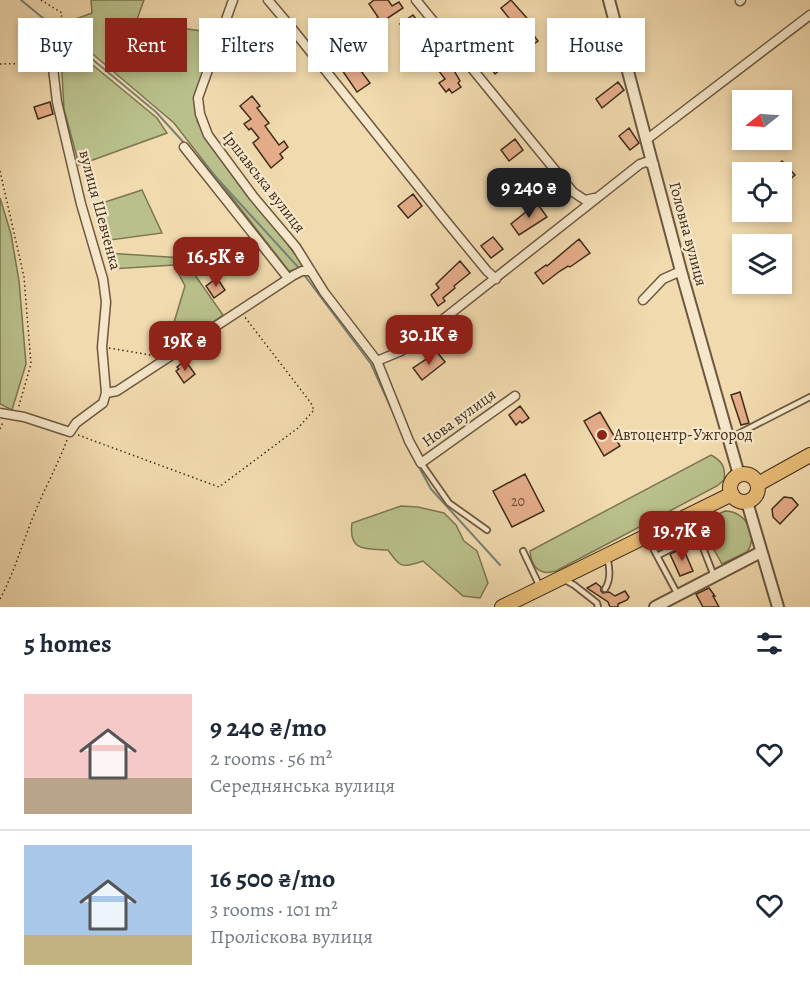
<!DOCTYPE html>
<html lang="en">
<head>
<meta charset="utf-8">
<style>
	body { margin:0; font-family:Alegreya,serif; background:#f6f6f7; color:#1f2937; height:100vh; display:flex; flex-direction:column; font-size:22px; white-space:nowrap }
	* { box-sizing:border-box; margin:0 }
	p { font-size:20px; color:#747a83 }
	.icon { flex:none; width:33px; height:33px; fill:none; stroke:currentColor; stroke-width:2; stroke-linecap:round; stroke-linejoin:round }
	.map { position:relative; height:607px; overflow:hidden }
	.details { display:flex; flex-direction:column; background:#fff; flex:1 }
	.details>* { flex:none }
	.guide { position:absolute; left:18px; top:18px; width:774px; height:54px; display:flex; gap:12px }
	.needle { width:39px; rotate:253deg }
	.buttons { position:absolute; left:732px; top:90px; display:grid; gap:12px }
	.buttons a { display:grid; place-items:center; width:60px; height:60px; border-radius:0px; background:#fff; box-shadow:0 3px 9px #0003; font-size:30px }
	.price { position:absolute; translate:-50% -51px; padding:0 14px; border-radius:12px; background:#8f2418; color:#fff; font-size:20px; line-height:39px; filter:drop-shadow(0 2px 3px #0008) }
	.price::after { content:''; position:absolute; left:50%; top:36px; width:18px; height:14px; margin-left:-9px; background:inherit; clip-path:polygon(0 0,100% 0,50% 100%) }
	.price.on { background:#222; color:#fff }
	ul { padding:0; list-style:none }
	li { display:flex; align-items:center; gap:18px; height:150px; padding:0 24px }
	li+li { border-top:2px solid #e0e1e3 }
	li span { display:grid; place-items:center; flex:none; width:168px; height:120px; border-radius:0px; color:#555 }
	li>.icon { margin-inline-start:auto }
	span .icon { width:72px; height:72px; fill:#fffc; stroke-width:1 }
	li b { font-size:26px }
	h2 { display:flex; justify-content:space-between; align-items:center; height:72px; padding:0 24px; font-size:26px }
	.pill { padding:0 21px; border-radius:0px; background:#fff; box-shadow:0 3px 9px #0003; font-size:21px; line-height:54px }
	.pill.on { background:#8f2418; color:#fff }
	.map>svg:first-child { display:block }
</style>
</head>
<body>
<div class="map">
<svg width="810" height="607" viewBox="0 0 810 607">
	<rect width="100%" height="100%" fill="#f1daae"/>
	<filter id="stains"><feTurbulence type="fractalNoise" baseFrequency=".00333" numOctaves="4"/><feColorMatrix values="0 0 0 0 .2 0 0 0 0 .09 0 0 0 0 .02 0 0 0 .5 -.17"/></filter>
	<radialGradient id="worn" r=".72"><stop offset=".6" stop-color="#630" stop-opacity="0"/><stop offset="1" stop-color="#630" stop-opacity=".3"/></radialGradient>
	<!-- green -->
	<path fill="#b9c08b" stroke="#7c7653" stroke-width="1.5" d="M91 0H144L136 22 209 32 197 121 213 148 305 267 289 271 174 123 69 34 70 21 92 13Z
		M60 38 157 118 167 133 79 165 64 109Z
		M142 190 162 233 103 241 93 206Z
		M0 198 11 234 19 281 26 364 12 410 0 404Z
		M107 253 183 258 223 315 171 351 165 352 185 286 174 265 111 269Z
		M711 455C722 461 726 467 724 480L717 486 556 571C540 576 531 567 530 551Z
		M401 506 418 507 444 513 456 525 464 541 477 551 488 583 480 598 463 596 423 561C401 568 401 568 388 550 366 549 348 552 352 523Z
		M725 511C746 511 759 535 747 552L722 564 702 528 705 524V520Z"/>
	<g fill="none" stroke-linecap="round" stroke-linejoin="round">
		<!-- stream -->
		<path stroke="#778176" stroke-width="2" d="M21 0 55 28
			M63 35 156 112 186 145
			M194 153 298 267
			M305 276 371 364 396 419
			M409 449 431 489 500 565"/>
	</g>
	<!-- building -->
	<path fill="#e5ad8a" stroke="#3f2c1b" stroke-width="1.5" d="M374 0H388L392 6 399 2 403 8 374 27 383 37 372 45 367 38 364 40 360 35 378 17 369 4Z
		M511 0 533 25 529 29 538 41 531 46 501 8Z
		M413 15 420 24 407 34 400 24Z
		M328 23 337 36 341 33 346 40 343 42 354 57 352 59 370 83 357 92 323 42 317 47 314 42 320 37 316 31Z
		M584 27 591 38 582 45 578 40 566 50 562 44Z
		M499 53 507 64 495 74 486 62Z
		M445 55 460 81 458 83 461 87 452 93 449 89 446 92 439 83 445 79 436 67 439 64 437 61Z
		M618 82 624 90 602 108 596 99Z
		M252 96 260 106 257 108 269 123 265 126 279 145 284 141 288 147 280 154 283 158 271 168 253 143 259 138 251 128 249 130 244 124 251 119 240 106Z
		M50 102 53 114 38 119 34 107Z
		M629 128 639 143 630 150 619 136Z
		M515 139 523 150 509 161 501 150Z
		M782 161 795 175 786 183 782 179V172H771Z
		M413 194 422 206 408 218 398 206Z
		M537 203 547 217 519 235 511 224Z
		M493 237 503 249 491 258 481 246Z
		M579 239 590 253 570 267 568 266 560 271 543 284 535 273 546 265 547 266Z
		M460 261 470 273 454 286 455 288 443 298 445 301 438 306 431 295 439 288 436 284Z
		M217 278 225 290 214 298 206 286Z
		M437 352 445 362 422 380 413 368Z
		M182 363 184 365 187 363 195 374 184 383 176 371 179 369 177 367Z
		M740 392 749 423 741 425 731 395Z
		M520 406 529 418 522 423 520 421 516 425 509 415Z
		M600 412 620 446 604 456 584 421Z
		M525 474 544 511 512 527 493 491Z
		M784 497 792 498 798 505 780 524 773 517 772 509Z
		M683 548 693 571 680 576 670 554Z
		M596 583 601 587V591L603 593 609 592 615 596 625 591 629 597 627 600 618 604V607H610L608 602 587 588Z
		M709 588 715 596H713L719 607H703L696 594Z"/>
	<g fill="none" stroke-linecap="round" stroke-linejoin="round">
		<!-- service casing -->
		<g stroke="#6c5840" stroke-width="8">
			<path id="service" d="M730 438 810 397
				M421 463 449 503 487 530
				M691 517 714 576
				M648 539 678 595
				M523 551 540 587
				M657 556 698 535
				M563 579 574 585 597 603 598 607
				M605 589C611 580 610 568 607 557"/>
		</g>
		<!-- minor casing -->
		<g stroke="#6c5840" stroke-width="11">
			<path id="minor" d="M233 0 198 98 200 114 208 135 253 196 296 247 324 292 377 361 409 441 421 463 515 396
				M268 0 290 26 441 215 487 271 496 279
				M416 0 573 192 585 200 594 198
				M740 1 741 0
				M646 140 810 15
				M184 147 288 278
				M643 300 663 279 681 271
				M377 361 401 351 413 343 640 164 646 162 654 165
				M106 393 117 391 294 275 302 271H311
				M0 413 24 417 70 432 76 423 103 403 106 393 102 347 106 302 103 279 81 204 57 102 53 68 54 35"/>
		</g>
		<!-- tertiary casing -->
		<g stroke="#6c5840" stroke-width="14">
			<path id="tertiary" d="M609 0 681 271 739 475
				M747 502 778 607
				M655 607 761 552"/>
		</g>
		<!-- trunk casing -->
		<g stroke="#3f2c1b" stroke-width="16">
			<path id="trunk" d="M730 488a14 14 0 1 1 28 0a14 14 0 1 1-28 0Z
				M758 484 810 455
				M502 607 732 494"/>
		</g>
		<!-- path -->
		<path stroke="#3f2c1b" stroke-width="1.5" stroke-dasharray="1.5 3" stroke-linecap="butt" d="M41 0 62 13 59 31
			M0 64 46 63
			M0 171 24 277 31 364 18 409
			M109 348 157 356
			M0 429 3 422
			M78 435 219 487 298 428 314 410 311 403 244 316
			M0 599C15 571 23 541 35 512 45 488 58 464 67 440"/>
		<!-- service -->
		<use href="#service" stroke="#f6e7ca" stroke-width="4.5"/>
		<!-- minor -->
		<use href="#minor" stroke="#f6e7ca" stroke-width="8"/>
		<!-- tertiary -->
		<use href="#tertiary" stroke="#f6e7ca" stroke-width="10"/>
		<!-- trunk -->
		<use href="#trunk" stroke="#e8bd77" stroke-width="14"/>
	</g>
	<!-- markers -->
	<circle fill="#8f2418" stroke="#f6e7ca" stroke-width="2" cx="602" cy="435" r="6"/>
	<g text-anchor="middle" dominant-baseline="central" stroke-width="4.5" stroke-linejoin="round" paint-order="stroke">
		<!-- number labels -->
		<g font-size="14" fill="#684c37">
			<text x="518" y="501">20</text>
		</g>
		<!-- street labels -->
		<g font-size="16" fill="#3f2c1b" stroke="#f6e7ca">
			<text transform="translate(264 182) rotate(52)">Іршавська вулиця</text>
			<text transform="translate(100 210) rotate(75)">вулиця Шевченка</text>
			<text transform="translate(688 234) rotate(75)">Головна вулиця</text>
			<text transform="translate(459 418) rotate(-36)">Нова вулиця</text>
		</g>
		<!-- poi labels -->
		<g font-size="16" fill="#3f2c1b" stroke="#f6e7ca" text-anchor="start">
			<text x="614" y="435">Автоцентр-Ужгород</text>
		</g>
	</g>
	<rect width="100%" height="100%" filter="url(#stains)"/>
	<rect width="100%" height="100%" fill="url(#worn)"/>
</svg>
<div class="buttons">
<a><svg class="needle" viewBox="-14 -14 28 28"><path d="M0-13l5 13h-10z" fill="#e53935"/><path d="M0 13l5-13h-10z" fill="#747a83"/></svg></a>
<a><svg class="icon" aria-label="locate" viewBox="0 0 24 24"><circle cx="12" cy="12" r="6"/><path d="M12 2v4M12 18v4M2 12h4M18 12h4"/></svg></a>
<a><svg class="icon" aria-label="layers" viewBox="0 0 24 24"><path d="M12 4l9 5-9 5-9-5zM3 14l9 5 9-5"/></svg></a>
</div>
<b class="price on" style="left:529px;top:219px">9 240 ₴</b>
<b class="price" style="left:216px;top:288px">16.5K ₴</b>
<b class="price" style="left:429px;top:366px">30.1K ₴</b>
<b class="price" style="left:185px;top:372px">19K ₴</b>
<b class="price" style="left:682px;top:562px">19.7K ₴</b>
<div class="guide">
<a class="pill">Buy</a>
<a class="pill on">Rent</a>
<a class="pill">Filters</a>
<a class="pill">New</a>
<a class="pill">Apartment</a>
<a class="pill">House</a>
</div>
</div>
<section class="details">
<h2>5 homes<svg class="icon" aria-label="filters" viewBox="0 0 24 24"><path d="M4 7h16M4 17h16"/><circle cx="9" cy="7" r="2"/><circle cx="15" cy="17" r="2"/></svg></h2>
<ul>
<li><span style="background:linear-gradient(#f6c9c9 70%,#b9a48a 0)"><svg class="icon" aria-label="home" viewBox="0 0 24 24"><path d="M3 11l9-7 9 7M6 9v11h12V9"/></svg></span><div><b>9 240 ₴/mo</b><p>2 rooms · 56 m²</p><p>Середнянська вулиця</p></div><svg class="icon" aria-label="heart" viewBox="0 0 24 24"><path d="M12 20l-8-8c-3-5 5-10 8-4 3-6 11-1 8 4z"/></svg></li>
<li><span style="background:linear-gradient(#a9c7e8 75%,#c2b280 0)"><svg class="icon" aria-label="home" viewBox="0 0 24 24"><path d="M3 11l9-7 9 7M6 9v11h12V9"/></svg></span><div><b>16 500 ₴/mo</b><p>3 rooms · 101 m²</p><p>Проліскова вулиця</p></div><svg class="icon" aria-label="heart" viewBox="0 0 24 24"><path d="M12 20l-8-8c-3-5 5-10 8-4 3-6 11-1 8 4z"/></svg></li>
</ul>
</section>
</body>
</html>
